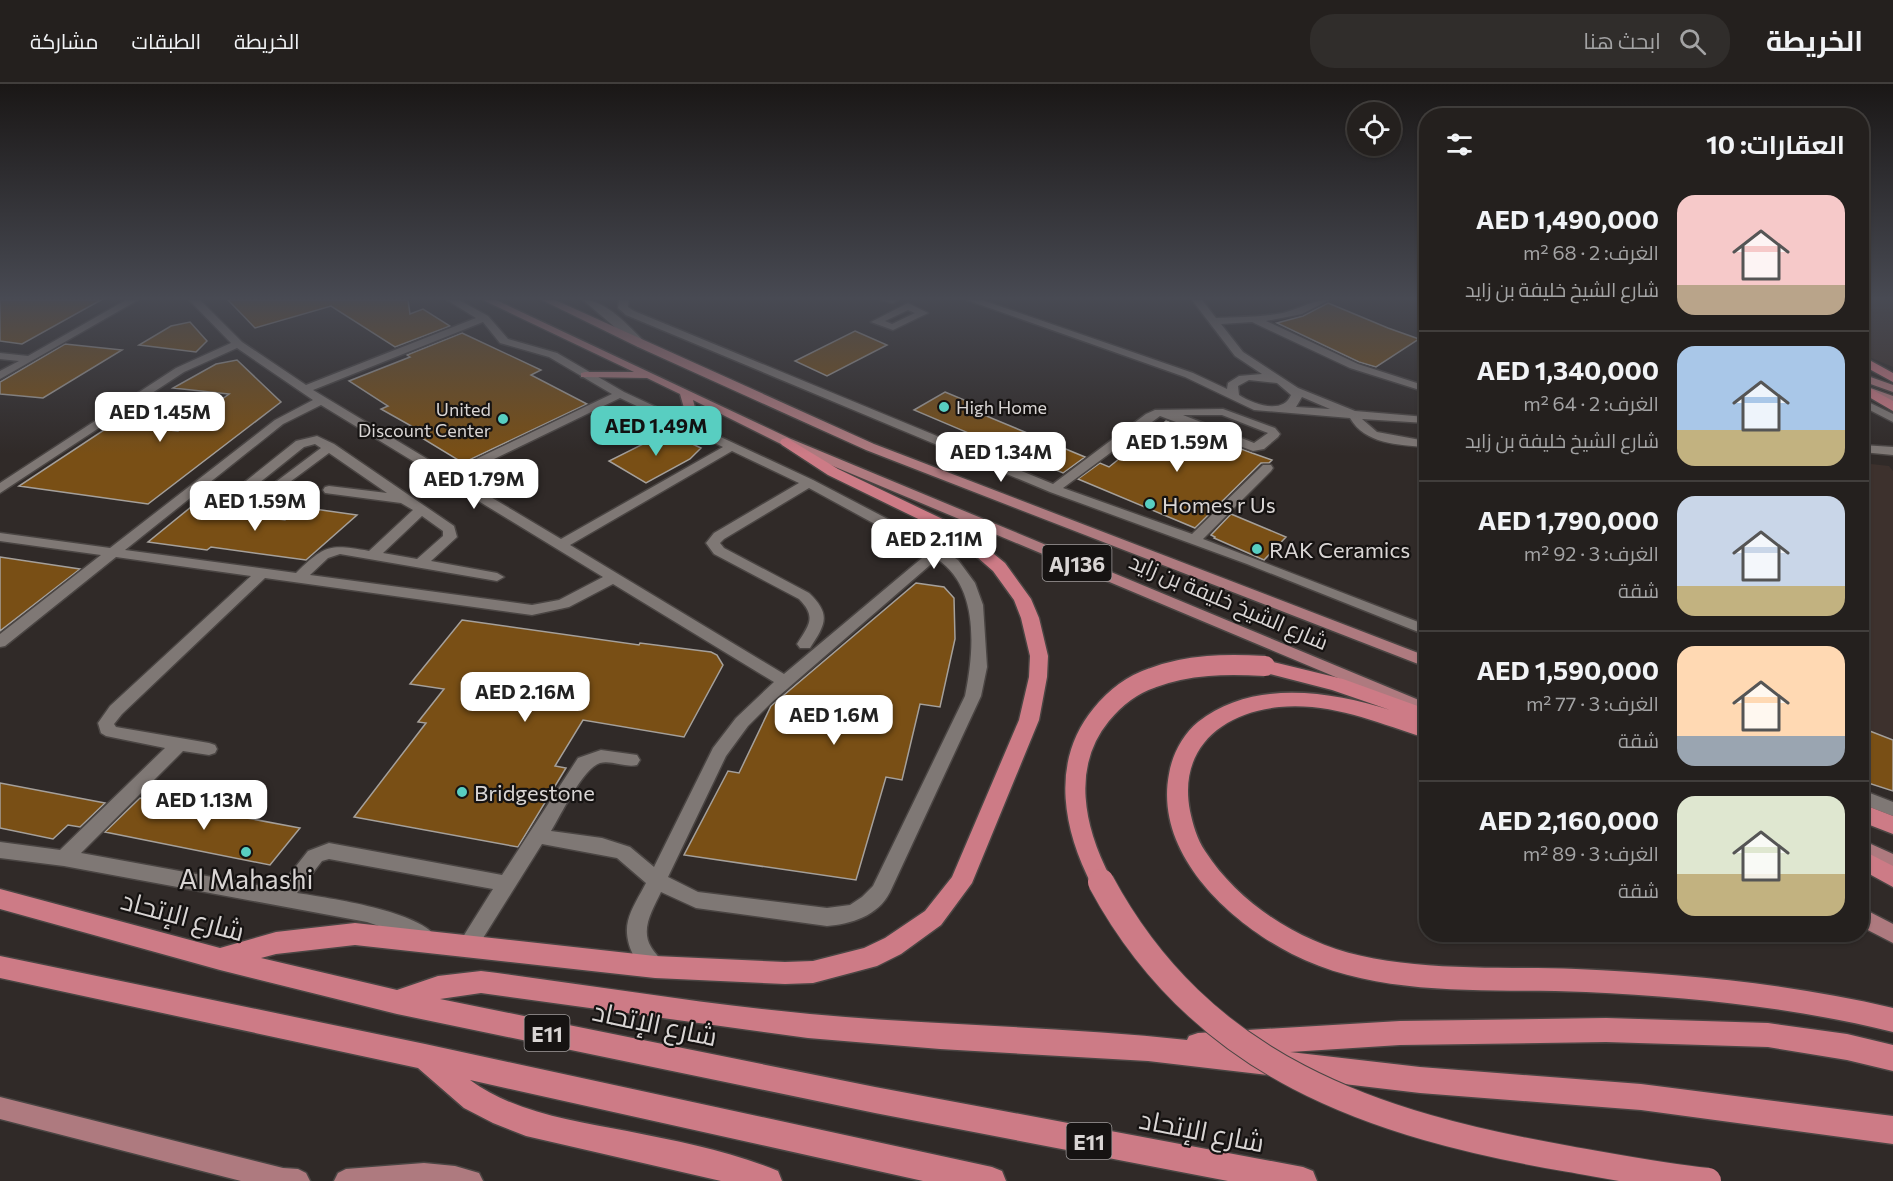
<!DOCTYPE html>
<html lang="ar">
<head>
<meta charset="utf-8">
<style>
	body { margin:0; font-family:Commissioner,Cairo,sans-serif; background:#302d2b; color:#f1f3f6; direction:rtl; height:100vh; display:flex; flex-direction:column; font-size:22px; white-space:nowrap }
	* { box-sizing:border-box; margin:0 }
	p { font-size:20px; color:#a3a3a4 }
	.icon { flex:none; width:33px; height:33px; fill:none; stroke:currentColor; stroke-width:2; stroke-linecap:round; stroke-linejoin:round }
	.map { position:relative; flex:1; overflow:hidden; direction:ltr }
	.side { position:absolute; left:1419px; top:24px; width:450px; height:834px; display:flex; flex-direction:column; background:#24201e; border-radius:24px; box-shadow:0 2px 4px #0004,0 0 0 2px #413e3c; direction:rtl }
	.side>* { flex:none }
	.controls { position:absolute; left:1347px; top:18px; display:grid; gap:12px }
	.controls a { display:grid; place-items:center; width:54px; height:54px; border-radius:50%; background:#24201e; box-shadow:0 2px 4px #0004,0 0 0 2px #413e3c; font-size:30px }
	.price { position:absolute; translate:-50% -51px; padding:0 14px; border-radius:12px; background:#fff; color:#222; font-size:20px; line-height:39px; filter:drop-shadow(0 2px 3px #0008) }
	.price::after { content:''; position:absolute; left:50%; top:36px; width:18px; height:14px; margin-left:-9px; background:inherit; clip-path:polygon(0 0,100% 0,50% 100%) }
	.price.on { background:#58cec1; color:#111 }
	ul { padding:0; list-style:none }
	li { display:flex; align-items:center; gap:18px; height:150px; padding:0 24px }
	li+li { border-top:2px solid #413e3c }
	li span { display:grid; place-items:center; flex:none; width:168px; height:120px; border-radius:18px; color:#555 }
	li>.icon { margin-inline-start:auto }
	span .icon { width:72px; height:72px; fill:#fffc; stroke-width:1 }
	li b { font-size:26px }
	h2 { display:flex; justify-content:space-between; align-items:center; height:72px; padding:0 24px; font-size:26px }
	header { display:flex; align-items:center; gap:36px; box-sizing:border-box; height:84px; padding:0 30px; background:#24201e; border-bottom:2px solid #413e3c }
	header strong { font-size:28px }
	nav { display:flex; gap:33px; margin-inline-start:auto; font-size:21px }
	.search { width:420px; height:54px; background:#302d2b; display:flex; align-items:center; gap:15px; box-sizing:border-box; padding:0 21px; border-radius:24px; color:#a3a3a4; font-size:22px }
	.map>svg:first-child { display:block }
</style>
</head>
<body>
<header>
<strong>الخريطة</strong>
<div class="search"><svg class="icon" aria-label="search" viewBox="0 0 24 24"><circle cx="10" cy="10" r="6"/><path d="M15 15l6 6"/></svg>ابحث هنا</div>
<nav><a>الخريطة</a><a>الطبقات</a><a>مشاركة</a></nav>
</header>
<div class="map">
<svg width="1893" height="1097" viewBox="0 0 1893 1097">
	<rect width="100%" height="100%" fill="#302a28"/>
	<!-- built -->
	<path fill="#3d312d" d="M1862 216H1893V283L1862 270Z
		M1862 379 1889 382 1893 387V707L1862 697Z"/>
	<!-- building -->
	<path fill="#794f15" stroke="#a5a09b" stroke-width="1.5" d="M0 216H101L22 260 0 257Z
		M228 216H408L410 230 423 225 450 242 395 263 331 222 255 244Z
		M1328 219 1388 244 1419 255 1376 283 1359 278 1277 239 1303 232Z
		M190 238 207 257 196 268 139 261 171 242Z
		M855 247 887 261 827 292 795 277Z
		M462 249 541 286 531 291 587 320 463 379 417 351 422 348 381 325 388 322 349 297 410 273 407 271Z
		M65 260 122 266 43 314 0 310V298Z
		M237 276 281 318 148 420 19 402 113 340 178 347 229 310 173 304 216 280Z
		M945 308 974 320 967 324 1085 373 1063 389 914 326Z
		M1166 337 1252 369 1272 376 1269 379H1261L1195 444 1078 395 1100 379 1109 383Z
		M667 348 701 364 690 375 646 399 609 377Z
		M191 423 209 426 213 430 226 428 285 436 300 423 357 431 306 476 211 463 207 466 148 458Z
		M1231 430 1286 453 1264 476 1214 454 1215 453 1211 451Z
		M0 473 80 485 0 547Z
		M916 499 944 503 954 514 955 555 940 623 920 620 902 696 886 693 856 796 684 771 728 687 739 689 771 622Z
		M462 536 639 561 640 559 711 568 717 571 723 581 684 653 583 636 555 682 566 684 518 763 354 733 426 639 418 638 444 605 410 600Z
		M1862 644 1893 656V707L1862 697Z
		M0 699 105 719 80 743 68 741 53 755 0 744Z
		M140 714 300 744 270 781 105 748Z"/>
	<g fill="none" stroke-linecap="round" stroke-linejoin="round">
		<!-- minor casing -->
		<g stroke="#4a4543" stroke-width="3">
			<path id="minor" d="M126 216H138L0 295V287L19 277 0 275V269L28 272Z
				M189 216H200L242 258 306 301 476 234 447 216H459L488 232 508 255 557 269 624 308 813 396 924 454 958 476 975 499 983 521 987 583 981 612 890 808C878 832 851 840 827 842L696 824 661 808C653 825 640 845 651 863 655 870 662 875 665 883L662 890 655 892C636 885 623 857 628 837 631 824 640 811 646 799L617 774 542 760 473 870 466 873 459 870 456 864 493 805 329 775 322 777 297 809C328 814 424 827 438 856L435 862 428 865 397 848 367 838 64 782 0 774V758L60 766 165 664 106 652 101 649 98 639 110 622 251 492 116 473 5 562 0 563V550L101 471 0 457V449L110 464 275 336 313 316 237 264 184 288 0 409V399L176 284 231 259ZM483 238 500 259 549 273 612 310 449 388 313 306ZM620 314 723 363 561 455 457 393ZM321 321 603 493 559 516 532 521 310 491 328 474 340 470 497 497 504 493 497 489 431 477 457 453 454 442 334 360 317 352 296 357 211 425 213 428H223L304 363 315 360 321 364 269 403 271 406H279L329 369 387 409 329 402 325 403 323 406 325 409 401 419 413 426 369 467C329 460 325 461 296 489L125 466 283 340ZM732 367 799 399 714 449 706 459 714 470 799 515C817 533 809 541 797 560L800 564H810C826 540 831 530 809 509L724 464 720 459 724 455 809 404 928 469 784 590 570 461ZM422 432 443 447V452L417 475 383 469ZM937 475C980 503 974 568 965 612L873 802 862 813 850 821 827 824 698 808 668 793 726 672 748 642 772 618ZM265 494 532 531 569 523 613 500 774 598 736 634 713 664 654 783 630 763 602 754 551 747C561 731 583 684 600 679 612 676 625 684 637 681L640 676 637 671 601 666 578 674 502 791 329 759 308 767 278 805 81 769 183 667 209 671 215 669 217 665 215 661 209 659 116 643 114 640 122 630Z
				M583 216C607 216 629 243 646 259V263H638Z
				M619 216H629L628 223 634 227 1053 400 1146 330 1155 326 1223 325 1275 344 1280 350 1278 353 1264 365 1253 367 1160 332 1063 404 1192 450 1263 381H1271L1273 384 1271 387 1203 455 1426 541V551L1247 480 1050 408 626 231 618 224ZM1183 331H1222L1268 349 1254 359Z
				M880 216H898L893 219Z
				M967 216H982L1193 289 1227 305 1228 299 1239 292 1262 290 1235 272 1192 216H1202L1216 234C1238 233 1261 233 1283 229 1299 225 1312 216 1329 216L1302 230 1266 237 1358 280 1426 302V308L1350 284 1252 238 1221 240 1243 268 1298 304 1355 327 1426 333V339L1362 335 1377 348 1426 357V363C1398 361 1365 360 1350 334L1254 326 1185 293ZM1249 296 1277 299 1291 311C1283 331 1253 320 1239 311L1238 302ZM1302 313 1330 325 1296 323Z
				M908 219 928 229 893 246 871 238ZM908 226 915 229 892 240 885 237Z
				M1862 315 1893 330V338L1862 322Z
				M1862 361 1893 363V371L1862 368Z
				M1862 706 1893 718V732L1862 720Z"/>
		</g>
		<!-- major casing -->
		<g stroke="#4a4543" stroke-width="3">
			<path id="major" d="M483 216H496L791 355 1426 619V631L783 361 693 316 700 343 698 345H690L680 310 647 294 581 293V289L585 288H634Z
				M542 216H555L874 360 1426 572V583L866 366 638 263Z
				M1862 290 1893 301V308L1862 297Z
				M1862 301 1893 312V319L1862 308Z
				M1862 756 1893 770V787L1862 772Z
				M1862 824 1893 840V859L1862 843Z
				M0 1013 283 1084 298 1085 306 1089 310 1097H241L0 1035Z
				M424 1079 455 1082 479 1089 483 1097H334L338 1089 346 1085Z"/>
		</g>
		<!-- highway casing -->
		<g stroke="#4a4543" stroke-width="3">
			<path id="highway" d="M1862 272 1893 289V298L1862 281Z
				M1862 300 1893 317V327L1862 309Z
				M787 354 838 385 955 441 973 453 1005 479 1031 515 1039 534 1048 572 1047 593 1039 636 972 799 941 841 901 870 877 882 813 899 785 900 655 894 355 861 276 870 261 874 397 906 438 892 481 887C591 901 700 920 810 930 936 942 1062 942 1187 956L1189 952 1198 949 1400 937 1606 934 1768 939 1847 950 1893 961V987L1847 976 1768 963 1606 958 1400 961 1290 968 1420 983 1641 1000 1893 1032V1060L1641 1026 1420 1009 1148 977 940 965 808 954 481 909 440 915 875 1003 1303 1083 1313 1087 1317 1097H1228L875 1029 397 930 220 886 0 825V805L220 864 276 848 355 839 655 872 785 878 813 877 864 864 885 854 925 827 952 793 1019 636 1029 593 1030 572 1021 534 1014 516 993 487 961 459 943 447 828 391 782 361 780 358 782 355Z
				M1265 576 1343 595 1426 625V654C1377 639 1332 618 1279 623 1221 629 1178 665 1190 727 1193 741 1197 755 1205 767 1230 806 1271 838 1313 856 1386 890 1495 882 1576 885 1683 890 1788 899 1893 924V948C1792 923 1690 913 1586 908 1490 904 1380 915 1292 870 1228 837 1154 769 1169 690 1172 671 1183 650 1198 638 1252 595 1330 607 1390 626L1332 606 1258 587 1256 582 1258 577Z
				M1862 720 1893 732V750L1862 738Z
				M1862 766 1893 782V803L1862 786Z
				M0 872 425 960 992 1083 1002 1087 1006 1097H923L470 996C515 1029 574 1037 627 1047 677 1057 730 1067 778 1087L782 1097H721L526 1052 493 1039 464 1024 418 984 0 894Z"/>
		</g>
		<!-- minor -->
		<use href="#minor" fill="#7f7875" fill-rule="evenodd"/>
		<!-- major -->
		<use href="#major" fill="#ae7a7f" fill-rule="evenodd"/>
		<!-- highway -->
		<use href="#highway" fill="#cd7b86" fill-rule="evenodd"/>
		<!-- highway-bridge-far1 casing -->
		<g stroke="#4a4543" stroke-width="23" stroke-linecap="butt">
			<path id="highway-bridge-far1" d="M1102 799C1074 746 1060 681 1101 631 1114 615 1131 601 1152 594 1188 580 1227 580 1265 582"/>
		</g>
		<!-- highway-bridge casing -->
		<g stroke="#4a4543" stroke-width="28" stroke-linecap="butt">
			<path id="highway-bridge" d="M1101 798C1201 984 1373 1041 1569 1075 1615 1083 1661 1092 1708 1097"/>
		</g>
		<!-- highway-bridge-far1 -->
		<use href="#highway-bridge-far1" stroke="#cd7b86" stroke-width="20"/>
		<!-- highway-bridge -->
		<use href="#highway-bridge" stroke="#cd7b86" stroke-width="26"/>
	</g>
	<!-- sky -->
	<linearGradient id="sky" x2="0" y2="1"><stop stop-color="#1a1716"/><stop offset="0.58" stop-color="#484a53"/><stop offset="1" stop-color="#484a53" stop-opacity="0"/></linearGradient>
	<rect width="1893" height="370" fill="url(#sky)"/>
	<!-- markers -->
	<g fill="#58cec1" stroke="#161312" stroke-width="2">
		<circle cx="944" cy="323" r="6"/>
		<circle cx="503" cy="335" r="6"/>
		<circle cx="1150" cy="420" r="6"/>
		<circle cx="1257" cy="465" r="6"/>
		<circle cx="462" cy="708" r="6"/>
		<circle cx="246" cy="768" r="6"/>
	</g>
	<g text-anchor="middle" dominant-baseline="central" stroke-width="4.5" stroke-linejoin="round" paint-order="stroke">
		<!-- far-poi labels -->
		<g font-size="18" fill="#d9d5d4" stroke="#161312" text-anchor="start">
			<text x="956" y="323">High Home</text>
			<text x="491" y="325" text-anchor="end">United<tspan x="491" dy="21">Discount Center</tspan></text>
		</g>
		<!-- shield labels -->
		<g fill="#161312" stroke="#9e9b9a" stroke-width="1.5">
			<rect x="1042.5" y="461" width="69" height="36" rx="4.5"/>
			<rect x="524.5" y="931" width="45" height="36" rx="4.5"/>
			<rect x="1066.5" y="1039" width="45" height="36" rx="4.5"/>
		</g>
		<g font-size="21" font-weight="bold" fill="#d9d5d4">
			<text x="1077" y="479">AJ136</text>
			<text x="547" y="949">E11</text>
			<text x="1089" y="1057">E11</text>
		</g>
		<!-- poi labels -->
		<g font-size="22" fill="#d9d5d4" stroke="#161312" text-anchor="start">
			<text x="1162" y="420">Homes r Us</text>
			<text x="1269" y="465">RAK Ceramics</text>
			<text x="474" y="708">Bridgestone</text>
		</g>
		<!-- street labels -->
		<g font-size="22" fill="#d9d5d4" stroke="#161312">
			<text transform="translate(1229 517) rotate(23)">شارع الشيخ خليفة بن زايد</text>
		</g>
		<!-- near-poi labels -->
		<g font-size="27" fill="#d9d5d4" stroke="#161312">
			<text x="246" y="794">Al Mahashi</text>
		</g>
		<!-- near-street labels -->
		<g font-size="27" fill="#d9d5d4" stroke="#161312">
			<text transform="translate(183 831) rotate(15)">شارع الإتحاد</text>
			<text transform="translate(655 939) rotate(12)">شارع الإتحاد</text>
			<text transform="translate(1202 1046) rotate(11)">شارع الإتحاد</text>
		</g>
	</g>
</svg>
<div class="controls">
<a><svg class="icon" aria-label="locate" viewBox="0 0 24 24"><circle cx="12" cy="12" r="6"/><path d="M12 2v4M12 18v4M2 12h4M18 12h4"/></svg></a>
</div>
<b class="price" style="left:160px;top:359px">AED 1.45M</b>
<b class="price on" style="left:656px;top:373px">AED 1.49M</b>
<b class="price" style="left:1177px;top:389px">AED 1.59M</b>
<b class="price" style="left:1001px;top:399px">AED 1.34M</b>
<b class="price" style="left:474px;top:426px">AED 1.79M</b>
<b class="price" style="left:255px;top:448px">AED 1.59M</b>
<b class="price" style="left:934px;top:486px">AED 2.11M</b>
<b class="price" style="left:525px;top:639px">AED 2.16M</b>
<b class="price" style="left:834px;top:662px">AED 1.6M</b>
<b class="price" style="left:204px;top:747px">AED 1.13M</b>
<section class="side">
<h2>العقارات: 10<svg class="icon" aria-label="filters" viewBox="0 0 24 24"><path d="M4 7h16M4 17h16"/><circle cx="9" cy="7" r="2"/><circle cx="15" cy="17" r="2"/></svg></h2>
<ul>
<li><span style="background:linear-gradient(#f6c9c9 75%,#b9a48a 0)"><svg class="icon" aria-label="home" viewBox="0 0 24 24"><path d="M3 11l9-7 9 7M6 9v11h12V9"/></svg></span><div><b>AED 1,490,000</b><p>الغرف: 2 · 68 m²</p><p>شارع الشيخ خليفة بن زايد</p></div></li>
<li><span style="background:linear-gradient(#a9c7e8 70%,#c2b280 0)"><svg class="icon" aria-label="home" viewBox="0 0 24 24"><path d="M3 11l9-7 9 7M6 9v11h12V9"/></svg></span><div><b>AED 1,340,000</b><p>الغرف: 2 · 64 m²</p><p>شارع الشيخ خليفة بن زايد</p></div></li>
<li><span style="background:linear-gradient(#c9d6e8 75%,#c2b280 0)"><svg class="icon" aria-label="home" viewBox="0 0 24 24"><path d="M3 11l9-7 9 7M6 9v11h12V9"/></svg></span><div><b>AED 1,790,000</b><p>الغرف: 3 · 92 m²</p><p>شقة</p></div></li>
<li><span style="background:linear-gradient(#ffd9b3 75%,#9aa5b1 0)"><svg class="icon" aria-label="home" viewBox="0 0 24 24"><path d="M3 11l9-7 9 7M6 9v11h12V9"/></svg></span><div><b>AED 1,590,000</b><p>الغرف: 3 · 77 m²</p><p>شقة</p></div></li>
<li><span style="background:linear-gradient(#dfe7d0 65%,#c2b280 0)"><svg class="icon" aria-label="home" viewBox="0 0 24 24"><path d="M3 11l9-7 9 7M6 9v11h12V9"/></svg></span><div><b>AED 2,160,000</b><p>الغرف: 3 · 89 m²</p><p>شقة</p></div></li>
</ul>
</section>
</div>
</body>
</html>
